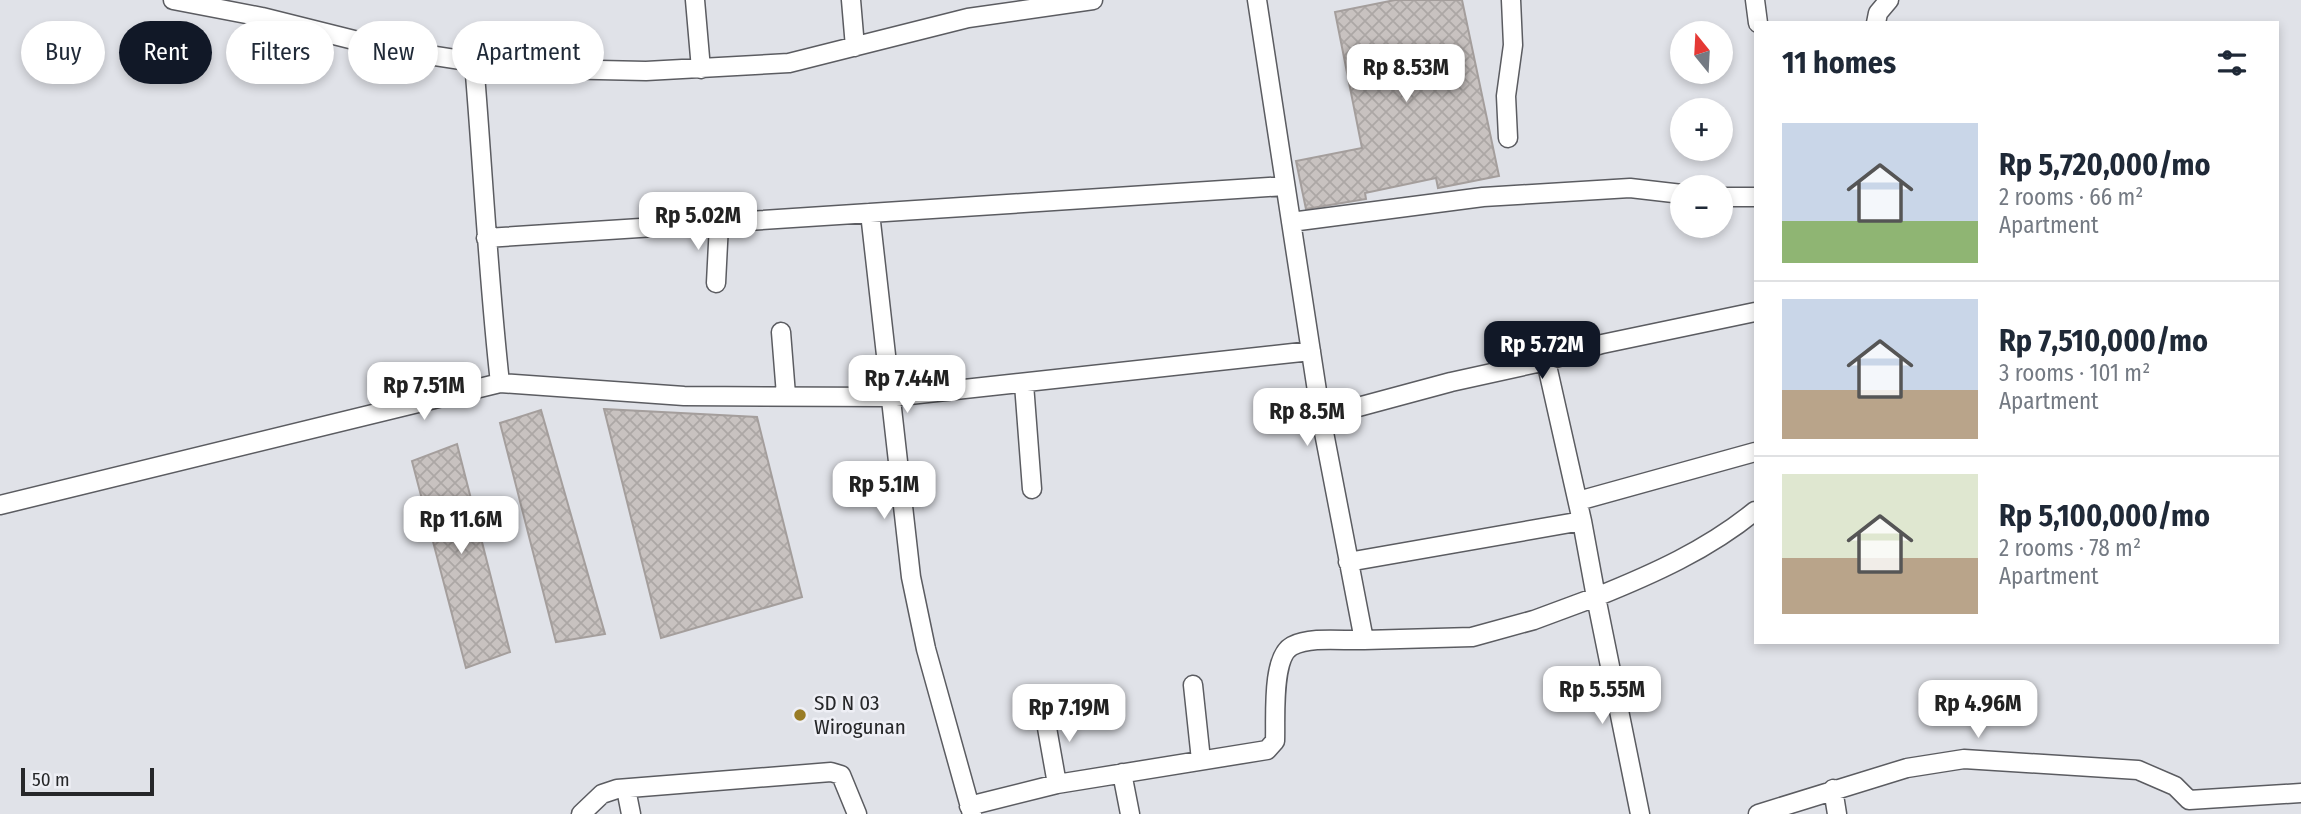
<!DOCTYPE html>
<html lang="en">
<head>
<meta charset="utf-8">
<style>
	body { margin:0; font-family:"Fira Sans Condensed",sans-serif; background:#f2f2f3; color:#1f2937; height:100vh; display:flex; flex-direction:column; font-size:26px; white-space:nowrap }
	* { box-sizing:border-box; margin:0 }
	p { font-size:23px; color:#747a83 }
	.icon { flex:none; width:38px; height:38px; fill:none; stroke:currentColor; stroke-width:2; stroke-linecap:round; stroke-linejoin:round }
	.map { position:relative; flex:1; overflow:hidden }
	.sheet { position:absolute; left:1754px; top:21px; width:525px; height:623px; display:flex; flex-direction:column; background:#fff; border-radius:0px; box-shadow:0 4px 10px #0003 }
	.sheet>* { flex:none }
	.banner { position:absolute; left:21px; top:21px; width:665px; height:63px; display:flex; gap:14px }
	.needle { width:46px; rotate:342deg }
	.buttons { position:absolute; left:1670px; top:21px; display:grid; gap:14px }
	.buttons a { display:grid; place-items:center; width:63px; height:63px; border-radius:50%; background:#fff; box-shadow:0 4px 10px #0003; font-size:35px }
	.scale { position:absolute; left:21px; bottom:18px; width:133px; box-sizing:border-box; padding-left:7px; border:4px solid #262729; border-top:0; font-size:19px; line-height:24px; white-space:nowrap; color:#262729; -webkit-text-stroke:5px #eeeff5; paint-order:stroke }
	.price { position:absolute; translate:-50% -60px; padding:0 16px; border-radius:14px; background:#fff; color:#222; font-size:23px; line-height:46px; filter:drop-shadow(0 2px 4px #0008) }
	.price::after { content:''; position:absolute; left:50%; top:42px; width:21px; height:16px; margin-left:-10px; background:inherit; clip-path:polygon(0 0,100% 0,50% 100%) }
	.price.active { background:#111827; color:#fff }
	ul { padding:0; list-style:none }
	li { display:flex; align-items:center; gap:21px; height:175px; padding:0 28px }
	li+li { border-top:2px solid #e0e1e3 }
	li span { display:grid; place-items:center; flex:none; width:196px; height:140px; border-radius:0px; color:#555 }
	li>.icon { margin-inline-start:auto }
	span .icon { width:84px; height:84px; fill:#fffc; stroke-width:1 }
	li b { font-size:30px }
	h2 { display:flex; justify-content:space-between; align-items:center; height:84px; padding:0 28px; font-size:30px }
	.chip { padding:0 24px; border-radius:32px; background:#fff; box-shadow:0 4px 10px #0003; font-size:24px; line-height:63px }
	.chip.active { background:#111827; color:#fff }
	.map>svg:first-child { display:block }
</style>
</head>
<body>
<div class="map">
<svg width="2301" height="814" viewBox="0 0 2301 814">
	<defs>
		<pattern id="building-cross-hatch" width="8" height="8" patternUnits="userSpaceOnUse" patternTransform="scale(1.75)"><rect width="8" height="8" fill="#c8c2c0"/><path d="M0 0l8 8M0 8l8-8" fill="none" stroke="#aca7a5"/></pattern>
	</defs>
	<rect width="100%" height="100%" fill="#e0e2e8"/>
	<!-- building -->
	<path fill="url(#building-cross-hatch)" stroke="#a49e9c" stroke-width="2" d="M1395 0H1462L1499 176 1438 188 1436 178 1365 193 1366 199 1306 209 1296 161 1362 148 1335 12Z
		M604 409 757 417 802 597 661 638Z
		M541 410 605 634 556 642 500 423Z
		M457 444 510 652 466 668 412 461Z"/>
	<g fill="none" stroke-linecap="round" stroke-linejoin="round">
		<!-- minor casing -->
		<g stroke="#5b5c61" stroke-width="21">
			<path id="minor" d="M173 0 262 17 390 49 474 62 552 69 646 71 789 63 968 18 1093 0
				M695 0 701 69
				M851 0 855 47
				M1257 0 1321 417 1364 640 1472 637 1534 620 1596 597 1640 814
				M1755 0 1758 23
				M1876 23 1878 13 1889 0
				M1508 138 1506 96 1513 45 1511 0
				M1720 197H1755
				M870 213 911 577 926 649 972 814
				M1291 222 1483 197 1630 188 1682 194
				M486 238 1285 186
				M716 283 719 224
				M781 332 786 395
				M500 383 684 396 891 397 1311 351
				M1024 384 1032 489
				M1321 417 1451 382 1546 361 1602 344 1755 312
				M1578 501 1755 452
				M0 505 500 383C488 276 483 169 474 62
				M1582 521 1596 597C1653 574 1707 550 1755 511
				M1348 562 1582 521 1546 361
				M1193 685 1201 760
				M1044 711 1057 784
				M1122 773 1130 814
				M626 789 631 814
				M1833 789 1837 814
				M969 806 1057 784 1267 750 1275 741C1276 719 1271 657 1292 646 1311 636 1344 641 1364 640
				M581 814 602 794 617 789 831 772 841 775 857 814
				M1758 814 1907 768 1964 759 2138 770 2175 786 2189 800 2301 793"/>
		</g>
		<!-- minor -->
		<use href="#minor" stroke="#fff" stroke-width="18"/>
	</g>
	<!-- markers -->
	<circle fill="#997c25" stroke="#eeeff5" stroke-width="2.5" cx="800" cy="715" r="7"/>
	<g text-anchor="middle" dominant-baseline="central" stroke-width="5" stroke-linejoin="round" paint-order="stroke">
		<!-- poi labels -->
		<g font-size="21" fill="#262729" stroke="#eeeff5" text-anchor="start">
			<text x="814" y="703">SD N 03<tspan x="814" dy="24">Wirogunan</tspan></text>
		</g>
	</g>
</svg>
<div class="buttons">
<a><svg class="needle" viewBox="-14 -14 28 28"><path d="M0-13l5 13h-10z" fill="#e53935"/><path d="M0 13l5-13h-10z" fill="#747a83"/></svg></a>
<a>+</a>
<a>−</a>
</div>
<div class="scale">50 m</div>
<b class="price" style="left:1406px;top:104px">Rp 8.53M</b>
<b class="price" style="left:698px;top:252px">Rp 5.02M</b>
<b class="price active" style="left:1542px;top:381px">Rp 5.72M</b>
<b class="price" style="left:907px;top:415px">Rp 7.44M</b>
<b class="price" style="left:424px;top:422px">Rp 7.51M</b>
<b class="price" style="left:1307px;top:448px">Rp 8.5M</b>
<b class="price" style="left:884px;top:521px">Rp 5.1M</b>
<b class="price" style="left:461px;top:556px">Rp 11.6M</b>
<b class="price" style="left:1602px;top:726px">Rp 5.55M</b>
<b class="price" style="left:1978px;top:740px">Rp 4.96M</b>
<b class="price" style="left:1069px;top:744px">Rp 7.19M</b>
<div class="banner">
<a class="chip">Buy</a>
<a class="chip active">Rent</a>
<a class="chip">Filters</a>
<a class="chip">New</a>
<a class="chip">Apartment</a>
</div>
<section class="sheet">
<h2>11 homes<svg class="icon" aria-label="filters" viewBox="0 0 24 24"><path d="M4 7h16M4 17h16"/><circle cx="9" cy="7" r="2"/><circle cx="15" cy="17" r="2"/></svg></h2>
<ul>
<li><span style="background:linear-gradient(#c9d6e8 70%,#8fb573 0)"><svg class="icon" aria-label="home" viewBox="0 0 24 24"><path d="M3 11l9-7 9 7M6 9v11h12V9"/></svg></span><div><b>Rp 5,720,000/mo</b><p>2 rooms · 66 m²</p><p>Apartment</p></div></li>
<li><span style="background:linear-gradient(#c9d6e8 65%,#b9a48a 0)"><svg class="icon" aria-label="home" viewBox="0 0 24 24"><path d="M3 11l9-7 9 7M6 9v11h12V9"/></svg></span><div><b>Rp 7,510,000/mo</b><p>3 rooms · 101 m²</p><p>Apartment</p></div></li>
<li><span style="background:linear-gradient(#dfe7d0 60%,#b9a48a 0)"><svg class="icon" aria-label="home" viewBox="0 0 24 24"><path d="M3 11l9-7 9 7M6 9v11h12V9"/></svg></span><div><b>Rp 5,100,000/mo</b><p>2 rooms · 78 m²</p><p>Apartment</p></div></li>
</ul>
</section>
</div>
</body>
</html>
